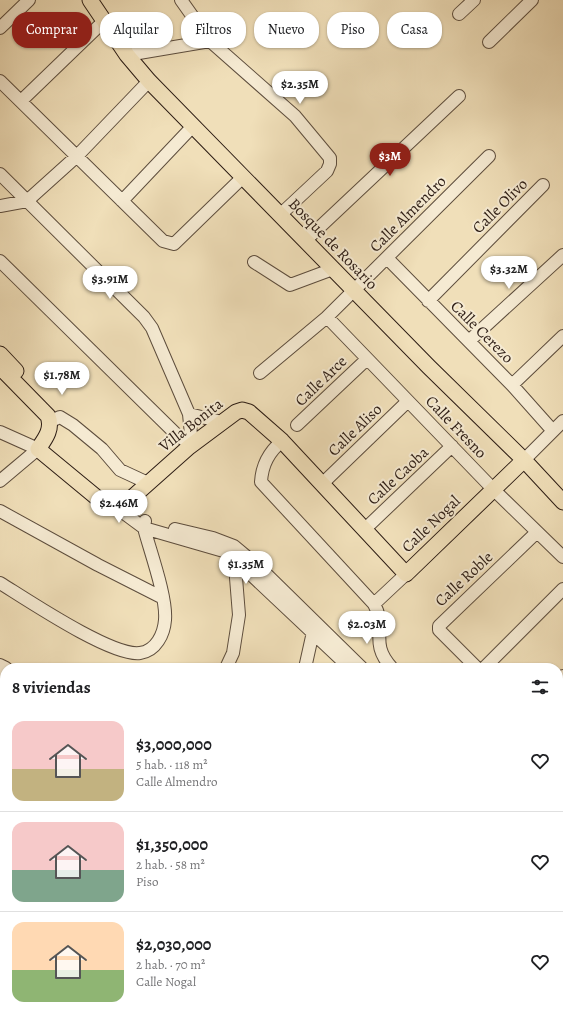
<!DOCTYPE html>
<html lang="es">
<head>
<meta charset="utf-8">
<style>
	body { margin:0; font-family:Alegreya,serif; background:#f6f6f6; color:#202124; height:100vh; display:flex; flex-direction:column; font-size:15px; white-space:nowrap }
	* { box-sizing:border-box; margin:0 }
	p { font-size:13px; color:#757577 }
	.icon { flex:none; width:22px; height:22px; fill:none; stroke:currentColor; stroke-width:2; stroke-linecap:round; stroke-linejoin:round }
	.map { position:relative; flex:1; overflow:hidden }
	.drawer { position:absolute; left:0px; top:663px; width:563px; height:356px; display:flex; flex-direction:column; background:#fff; border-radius:16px 16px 0 0; box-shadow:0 1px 3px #0004 }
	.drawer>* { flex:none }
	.top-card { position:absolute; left:12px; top:12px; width:539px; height:36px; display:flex; gap:8px }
	.price { position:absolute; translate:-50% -34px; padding:0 9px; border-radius:14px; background:#fff; color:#222; font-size:13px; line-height:26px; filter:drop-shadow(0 1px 2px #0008) }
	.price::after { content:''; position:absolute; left:50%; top:24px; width:12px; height:9px; margin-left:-6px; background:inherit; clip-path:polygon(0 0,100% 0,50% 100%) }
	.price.on { background:#8f2418; color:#fff }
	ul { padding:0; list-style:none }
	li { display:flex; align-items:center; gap:12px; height:100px; padding:0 12px }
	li+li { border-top:1px solid #e0e0e0 }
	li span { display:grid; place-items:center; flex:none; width:112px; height:80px; border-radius:12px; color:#555 }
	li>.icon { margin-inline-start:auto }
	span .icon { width:48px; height:48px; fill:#fffc; stroke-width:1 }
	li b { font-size:17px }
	h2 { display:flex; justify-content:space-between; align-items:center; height:48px; padding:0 12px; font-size:17px }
	.tag { padding:0 14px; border-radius:16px; background:#fff; box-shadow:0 1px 3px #0004; font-size:14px; line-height:36px }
	.tag.on { background:#8f2418; color:#fff }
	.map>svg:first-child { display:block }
</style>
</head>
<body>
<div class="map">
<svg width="563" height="1019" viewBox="0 0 563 1019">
	<rect width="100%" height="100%" fill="#f0dfb9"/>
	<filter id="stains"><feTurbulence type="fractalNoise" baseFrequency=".005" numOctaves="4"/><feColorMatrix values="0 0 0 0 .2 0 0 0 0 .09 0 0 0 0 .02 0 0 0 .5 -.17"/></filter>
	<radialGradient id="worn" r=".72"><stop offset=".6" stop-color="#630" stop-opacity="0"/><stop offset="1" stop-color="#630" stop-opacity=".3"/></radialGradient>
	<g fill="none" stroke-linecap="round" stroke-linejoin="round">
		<!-- minor casing -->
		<g stroke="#5d4d3d" stroke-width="14">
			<path id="minor" d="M181 0 210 41 295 116 330 158V164L327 171 280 215
				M459 14 474 0
				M0 28 29 0
				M489 42 532 0
				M127 55 210 41
				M0 81 163 241 174 244 243 177
				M21 101 104 21
				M0 174 144 317 152 328 189 414 192 445
				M122 201 193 126
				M0 206 27 201 77 156 149 81
				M305 241 459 96
				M387 258 512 385 553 431
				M0 261 177 435 192 445
				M254 262 290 285 333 269
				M428 301 543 185
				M327 317 493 489 563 557
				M469 341 563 255
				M260 373 327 317 489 156
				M512 385 563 336
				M189 414 222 422
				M51 421 60 417 73 425 102 449 120 470 148 483
				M297 425 367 359
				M0 432 38 449 0 481
				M282 441C269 452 262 464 261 482L374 604C388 629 368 642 392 668
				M524 460 563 421
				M323 483 408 401
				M117 508 144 528 227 552 350 668
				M0 511 98 565 163 598
				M175 529 213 538 234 546 259 567 362 668
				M365 529 452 446
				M0 583C26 599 112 657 140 653 156 651 164 634 165 620 167 597 150 551 144 528L145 521
				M374 604 406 574
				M0 665 6 668
				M226 668 233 653 239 615 234 553
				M305 668 313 632
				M477 668 439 630V626L537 532
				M484 668 563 589
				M0 674 5 677
				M558 681 563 676
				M558 755 563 759
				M0 787 5 786
				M0 865 5 864
				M0 930H5
				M0 954 5 959
				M0 970 5 975
				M45 1014 50 1019
				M60 1014 65 1019
				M212 1014 213 1019
				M303 1014 307 1019
				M315 1014 319 1019
				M370 1019 373 1014
				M448 1019 450 1014
				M555 1019 563 1011"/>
		</g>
		<!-- major casing -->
		<g stroke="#2c1c14" stroke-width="17">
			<path id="major" d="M90 0 127 55 149 81 429 367 524 460 563 502
				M0 354 16 371
				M0 367 48 416C53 429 45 439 38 449L107 506 117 508 126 503 189 447 236 412 242 410 249 412 282 441 406 574 524 460"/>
		</g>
		<!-- minor -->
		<use href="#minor" stroke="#f5ead2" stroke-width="12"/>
		<!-- major -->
		<use href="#major" stroke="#f0dfb9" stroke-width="15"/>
	</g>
	<g text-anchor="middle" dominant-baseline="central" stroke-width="4" stroke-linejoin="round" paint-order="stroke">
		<!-- street labels -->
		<g font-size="16" fill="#2c1c14" stroke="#f5ead2">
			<text transform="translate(500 206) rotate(-45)">Calle Olivo</text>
			<text transform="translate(408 214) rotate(-45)">Calle Almendro</text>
			<text transform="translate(333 244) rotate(46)">Bosque de Rosario</text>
			<text transform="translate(482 332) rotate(45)">Calle Cerezo</text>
			<text transform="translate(321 381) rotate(-44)">Calle Arce</text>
			<text transform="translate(191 425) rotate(-38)">Villa Bonita</text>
			<text transform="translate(456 427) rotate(46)">Calle Fresno</text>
			<text transform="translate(355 430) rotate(-44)">Calle Aliso</text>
			<text transform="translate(398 476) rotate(-43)">Calle Caoba</text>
			<text transform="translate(431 524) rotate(-44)">Calle Nogal</text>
			<text transform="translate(464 579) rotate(-43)">Calle Roble</text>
		</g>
	</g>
	<rect width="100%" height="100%" filter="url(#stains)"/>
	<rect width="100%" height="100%" fill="url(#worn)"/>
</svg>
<b class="price" style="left:300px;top:105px">$2.35M</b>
<b class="price on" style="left:390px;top:177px">$3M</b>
<b class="price" style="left:509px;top:290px">$3.32M</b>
<b class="price" style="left:110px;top:300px">$3.91M</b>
<b class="price" style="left:62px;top:396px">$1.78M</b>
<b class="price" style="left:119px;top:524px">$2.46M</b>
<b class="price" style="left:246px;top:585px">$1.35M</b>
<b class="price" style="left:367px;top:645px">$2.03M</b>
<div class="top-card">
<a class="tag on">Comprar</a>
<a class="tag">Alquilar</a>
<a class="tag">Filtros</a>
<a class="tag">Nuevo</a>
<a class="tag">Piso</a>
<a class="tag">Casa</a>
</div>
<section class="drawer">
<h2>8 viviendas<svg class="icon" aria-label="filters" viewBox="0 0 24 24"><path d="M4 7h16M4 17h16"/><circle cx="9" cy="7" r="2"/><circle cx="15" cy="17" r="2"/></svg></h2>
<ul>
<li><span style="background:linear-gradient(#f6c9c9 60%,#c2b280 0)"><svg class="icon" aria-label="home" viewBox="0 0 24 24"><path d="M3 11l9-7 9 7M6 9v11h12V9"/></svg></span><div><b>$3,000,000</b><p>5 hab. · 118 m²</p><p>Calle Almendro</p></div><svg class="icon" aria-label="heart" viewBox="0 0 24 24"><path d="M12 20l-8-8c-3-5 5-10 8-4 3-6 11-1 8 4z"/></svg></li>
<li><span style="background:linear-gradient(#f6c9c9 60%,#7fa58c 0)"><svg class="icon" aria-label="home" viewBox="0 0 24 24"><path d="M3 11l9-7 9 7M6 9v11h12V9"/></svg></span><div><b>$1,350,000</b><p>2 hab. · 58 m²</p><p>Piso</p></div><svg class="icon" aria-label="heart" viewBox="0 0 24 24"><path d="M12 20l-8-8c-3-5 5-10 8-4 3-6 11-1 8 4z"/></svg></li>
<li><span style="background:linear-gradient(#ffd9b3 60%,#8fb573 0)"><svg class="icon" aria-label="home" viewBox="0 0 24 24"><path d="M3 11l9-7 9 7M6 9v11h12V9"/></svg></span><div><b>$2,030,000</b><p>2 hab. · 70 m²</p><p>Calle Nogal</p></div><svg class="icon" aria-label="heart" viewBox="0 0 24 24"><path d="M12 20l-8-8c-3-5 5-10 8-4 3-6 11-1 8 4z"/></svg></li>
</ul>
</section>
</div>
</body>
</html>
